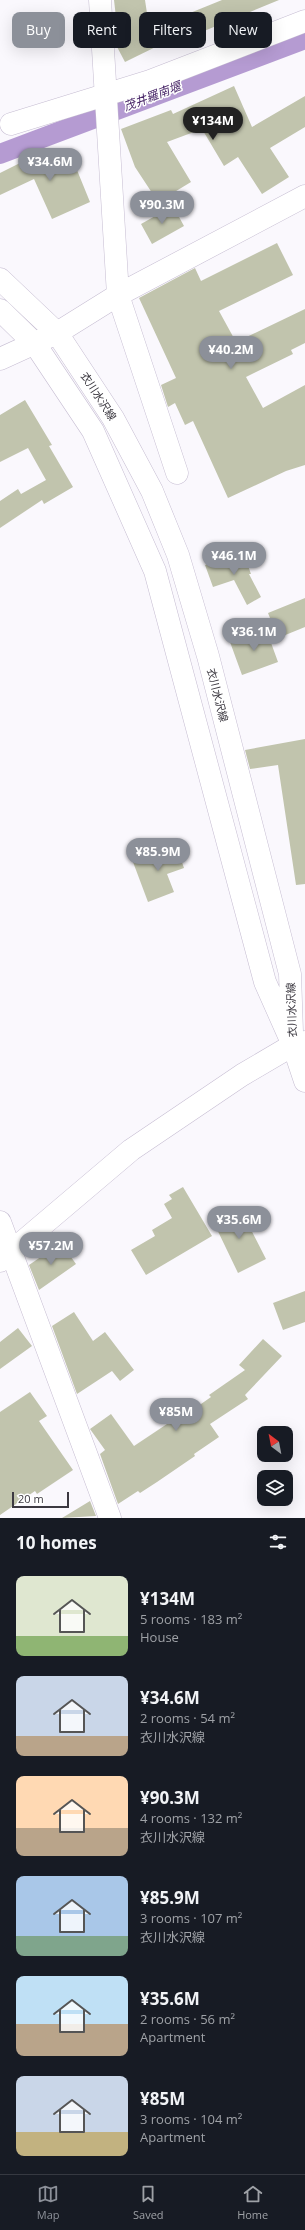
<!DOCTYPE html>
<html lang="en">
<head>
<meta charset="utf-8">
<style>
	body { margin:0; font-family:"Open Sans","Noto Sans JP",sans-serif; background:#20242c; color:#f1f3f6; height:100vh; display:flex; flex-direction:column; font-size:15px; white-space:nowrap }
	* { box-sizing:border-box; margin:0 }
	p { font-size:13px; color:#9ea1a6 }
	.icon { flex:none; width:22px; height:22px; fill:none; stroke:currentColor; stroke-width:2; stroke-linecap:round; stroke-linejoin:round }
	.map { position:relative; height:1518px; overflow:hidden }
	.side { display:flex; flex-direction:column; background:#171b24; flex:1 }
	.side>* { flex:none }
	.hud { position:absolute; left:12px; top:12px; width:281px; height:36px; display:flex; gap:8px }
	.needle { width:26px; rotate:328deg }
	.tools { position:absolute; left:257px; top:1426px; display:grid; gap:8px }
	.tools a { display:grid; place-items:center; width:36px; height:36px; border-radius:8px; background:#171b24; box-shadow:0 4px 16px #0002; font-size:20px }
	.scale { position:absolute; left:12px; bottom:10px; width:57px; box-sizing:border-box; padding-left:4px; border:2px solid #3c3941; border-top:0; font-size:11px; line-height:14px; white-space:nowrap; color:#3c3941; -webkit-text-stroke:3px #fff; paint-order:stroke }
	.price { position:absolute; translate:-50% -34px; padding:0 9px; border-radius:14px; background:#8c9099; color:#fff; font-size:13px; line-height:26px; filter:drop-shadow(0 1px 2px #0008) }
	.price::after { content:''; position:absolute; left:50%; top:24px; width:12px; height:9px; margin-left:-6px; background:inherit; clip-path:polygon(0 0,100% 0,50% 100%) }
	.price.active { background:#222; color:#fff }
	ul { padding:0; list-style:none }
	li { display:flex; align-items:center; gap:12px; height:100px; padding:0 16px }
	li span { display:grid; place-items:center; flex:none; width:112px; height:80px; border-radius:8px; color:#555 }
	li>.icon { margin-inline-start:auto }
	span .icon { width:48px; height:48px; fill:#fffc; stroke-width:1 }
	li b { font-size:17px }
	h2 { display:flex; justify-content:space-between; align-items:center; height:48px; padding:0 16px; font-size:17px }
	.pill { padding:0 14px; border-radius:8px; background:#171b24; box-shadow:0 4px 16px #0002; font-size:14px; line-height:36px }
	.pill.active { background:#8c9099; color:#fff }
	.tab-bar { display:flex; justify-content:space-around; align-items:center; height:56px; border-top:1px solid #363941; background:#171b24; font-size:11px; color:#9ea1a6 }
	.tab-bar a { display:grid; justify-items:center; gap:2px }
	.tab-bar .active { color:#8c9099 }
	.map>svg:first-child { display:block }
</style>
</head>
<body>
<div class="map">
<svg width="305" height="1518" viewBox="0 0 305 1518">
	<rect width="100%" height="100%" fill="#faf8fd"/>
	<g fill="none" stroke-linecap="round" stroke-linejoin="round">
		<!-- canal -->
		<path stroke="#b59bd2" stroke-width="20" d="M0 154 305 39"/>
	</g>
	<!-- building -->
	<path fill="#c1c4ad" d="M114 0H145L148 20 154 17 158 26 222 0H279L180 41 178 36 125 62 115 43V36L118 35Z
		M234 86 252 127 305 96V127L270 148 289 177 262 194 238 157 224 166 202 129 167 142 191 182 158 202 135 167 121 129 171 110 173 114Z
		M68 148 90 202 52 219 34 179 0 195V173L22 162 23 165Z
		M173 206 184 226 152 244 141 224Z
		M277 243 293 275 219 311 236 342 305 309V343L291 350 293 354 246 377 263 408 305 385V465L286 471 228 498 193 421 185 425 175 403 168 407 161 385 176 378 139 298 195 268 201 281Z
		M25 400 52 445 49 446 73 487 44 504 42 500 0 528V501L18 489 21 494 46 480 28 448 0 462V415Z
		M243 552 251 574H249L261 597 247 605 234 580 213 587 205 565Z
		M305 598V627L278 638 268 613Z
		M266 629 278 662 242 675 230 642Z
		M305 739V884L296 885 278 765 250 769 245 750Z
		M176 845 184 868 167 874 174 892 148 902 133 862Z
		M183 1187 212 1236 146 1275 131 1250 155 1236 152 1230 172 1218 164 1204 172 1199 169 1195Z
		M240 1208 266 1259 238 1273 213 1221Z
		M61 1243 76 1264 39 1290 29 1265Z
		M305 1291V1322L283 1330 273 1303Z
		M74 1312 93 1341 105 1332 134 1370 120 1381 112 1371 77 1394 52 1326Z
		M18 1328 32 1346 0 1369V1342Z
		M263 1339 282 1356 245 1395 248 1399 210 1424 219 1437 194 1454 195 1456 157 1482 140 1493 138 1491 118 1504 100 1454 105 1450 90 1429 111 1414 134 1446 179 1416 181 1418 211 1397 209 1395 245 1370 239 1365Z
		M30 1392 47 1416 39 1421 73 1470 37 1494 35 1491 0 1515V1412Z
		M90 1501 96 1516 62 1518Z"/>
	<g fill="none" stroke-linecap="round" stroke-linejoin="round">
		<!-- minor casing -->
		<g stroke="#c6bdd2" stroke-width="23">
			<path id="minor" d="M100 0 118 295 177 473
				M11 124 150 81 305 21
				M0 359 57 333 118 295 305 196
				M0 1222 110 1518
				M0 1261 131 1150 242 1075 293 1045 305 1042"/>
		</g>
		<!-- major casing -->
		<g stroke="#c6bdd2" stroke-width="23">
			<path id="major" d="M0 279 57 333 113 418 152 491 178 555 208 656 290 974 292 1032
				M0 310 35 344 93 431 155 571 265 982 293 1045 305 1081"/>
		</g>
		<!-- minor -->
		<use href="#minor" stroke="#fff" stroke-width="22"/>
		<!-- major -->
		<use href="#major" stroke="#fff" stroke-width="22"/>
	</g>
	<g text-anchor="middle" dominant-baseline="central" stroke-width="3" stroke-linejoin="round" paint-order="stroke">
		<!-- street labels -->
		<g font-size="11" fill="#3c3941" stroke="#fff">
			<text transform="translate(99 396) rotate(57)">衣川水沢線</text>
			<text transform="translate(218 695) rotate(76)">衣川水沢線</text>
			<text transform="translate(291 1010) rotate(-92)">衣川水沢線</text>
		</g>
		<!-- water labels -->
		<g font-size="12" font-style="italic" fill="#4b296a" stroke="#fff">
			<text transform="translate(152 96) rotate(-21)">茂井羅南堰</text>
		</g>
	</g>
</svg>
<div class="tools">
<a><svg class="needle" viewBox="-14 -14 28 28"><path d="M0-13l5 13h-10z" fill="#e53935"/><path d="M0 13l5-13h-10z" fill="#9ea1a6"/></svg></a>
<a><svg class="icon" aria-label="layers" viewBox="0 0 24 24"><path d="M12 4l9 5-9 5-9-5zM3 14l9 5 9-5"/></svg></a>
</div>
<div class="scale">20 m</div>
<b class="price active" style="left:213px;top:141px">¥134M</b>
<b class="price" style="left:50px;top:182px">¥34.6M</b>
<b class="price" style="left:162px;top:225px">¥90.3M</b>
<b class="price" style="left:231px;top:370px">¥40.2M</b>
<b class="price" style="left:234px;top:576px">¥46.1M</b>
<b class="price" style="left:254px;top:652px">¥36.1M</b>
<b class="price" style="left:158px;top:872px">¥85.9M</b>
<b class="price" style="left:239px;top:1240px">¥35.6M</b>
<b class="price" style="left:51px;top:1266px">¥57.2M</b>
<b class="price" style="left:176px;top:1432px">¥85M</b>
<div class="hud">
<a class="pill active">Buy</a>
<a class="pill">Rent</a>
<a class="pill">Filters</a>
<a class="pill">New</a>
</div>
</div>
<section class="side">
<h2>10 homes<svg class="icon" aria-label="filters" viewBox="0 0 24 24"><path d="M4 7h16M4 17h16"/><circle cx="9" cy="7" r="2"/><circle cx="15" cy="17" r="2"/></svg></h2>
<ul>
<li><span style="background:linear-gradient(#dfe7d0 75%,#8fb573 0)"><svg class="icon" aria-label="home" viewBox="0 0 24 24"><path d="M3 11l9-7 9 7M6 9v11h12V9"/></svg></span><div><b>¥134M</b><p>5 rooms · 183 m²</p><p>House</p></div></li>
<li><span style="background:linear-gradient(#c9d6e8 75%,#b9a48a 0)"><svg class="icon" aria-label="home" viewBox="0 0 24 24"><path d="M3 11l9-7 9 7M6 9v11h12V9"/></svg></span><div><b>¥34.6M</b><p>2 rooms · 54 m²</p><p>衣川水沢線</p></div></li>
<li><span style="background:linear-gradient(#ffd9b3 65%,#b9a48a 0)"><svg class="icon" aria-label="home" viewBox="0 0 24 24"><path d="M3 11l9-7 9 7M6 9v11h12V9"/></svg></span><div><b>¥90.3M</b><p>4 rooms · 132 m²</p><p>衣川水沢線</p></div></li>
<li><span style="background:linear-gradient(#a9c7e8 75%,#7fa58c 0)"><svg class="icon" aria-label="home" viewBox="0 0 24 24"><path d="M3 11l9-7 9 7M6 9v11h12V9"/></svg></span><div><b>¥85.9M</b><p>3 rooms · 107 m²</p><p>衣川水沢線</p></div></li>
<li><span style="background:linear-gradient(#bfe0f5 60%,#b9a48a 0)"><svg class="icon" aria-label="home" viewBox="0 0 24 24"><path d="M3 11l9-7 9 7M6 9v11h12V9"/></svg></span><div><b>¥35.6M</b><p>2 rooms · 56 m²</p><p>Apartment</p></div></li>
<li><span style="background:linear-gradient(#c9d6e8 70%,#c2b280 0)"><svg class="icon" aria-label="home" viewBox="0 0 24 24"><path d="M3 11l9-7 9 7M6 9v11h12V9"/></svg></span><div><b>¥85M</b><p>3 rooms · 104 m²</p><p>Apartment</p></div></li>
</ul>
</section>
<nav class="tab-bar">
<a class="active"><svg class="icon" aria-label="map" viewBox="0 0 24 24"><path d="M3 6l6-2 6 2 6-2v14l-6 2-6-2-6 2zM9 4v14M15 6v14"/></svg>Map</a>
<a><svg class="icon" aria-label="saved" viewBox="0 0 24 24"><path d="M7 4h10v16l-5-4-5 4z"/></svg>Saved</a>
<a><svg class="icon" aria-label="home" viewBox="0 0 24 24"><path d="M3 11l9-7 9 7M6 9v11h12V9"/></svg>Home</a>
</nav>
</body>
</html>
